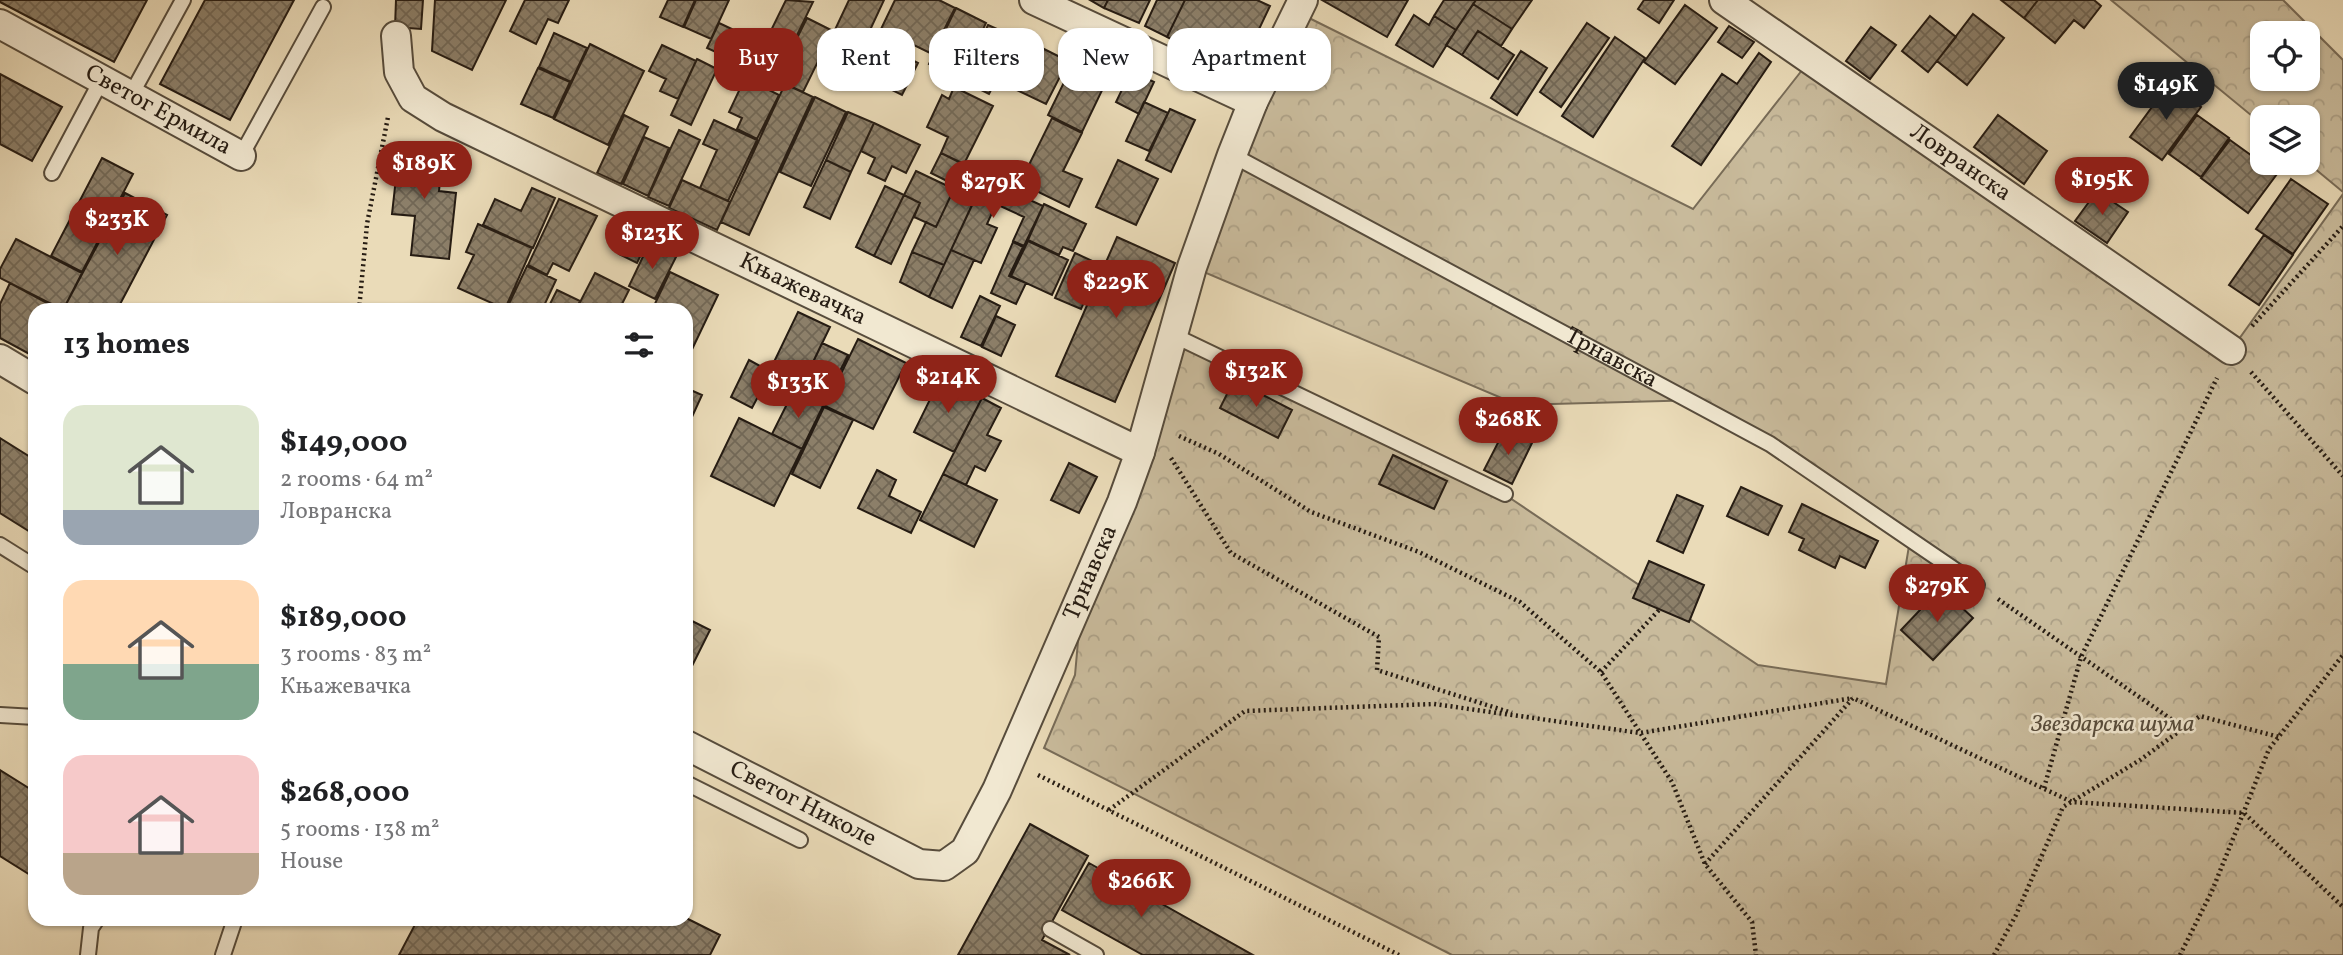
<!DOCTYPE html>
<html lang="en">
<head>
<meta charset="utf-8">
<style>
	body { margin:0; font-family:Vollkorn,serif; background:#f2f2f2; color:#202124; height:100vh; display:flex; flex-direction:column; font-size:26px; white-space:nowrap }
	* { box-sizing:border-box; margin:0 }
	p { font-size:23px; color:#757577 }
	.icon { flex:none; width:38px; height:38px; fill:none; stroke:currentColor; stroke-width:2; stroke-linecap:round; stroke-linejoin:round }
	.map { position:relative; flex:1; overflow:hidden }
	.details { position:absolute; left:28px; top:303px; width:665px; height:623px; display:flex; flex-direction:column; background:#fff; border-radius:21px; box-shadow:0 2px 5px #0004 }
	.details>* { flex:none }
	.top-card { position:absolute; left:714px; top:28px; width:665px; height:63px; display:flex; gap:14px }
	.tools { position:absolute; left:2250px; top:21px; display:grid; gap:14px }
	.tools a { display:grid; place-items:center; width:70px; height:70px; border-radius:14px; background:#fff; box-shadow:0 2px 5px #0004; font-size:35px }
	.price { position:absolute; translate:-50% -60px; padding:0 16px; border-radius:24px; background:#8f2418; color:#fff; font-size:23px; line-height:46px; filter:drop-shadow(0 2px 4px #0008) }
	.price::after { content:''; position:absolute; left:50%; top:42px; width:21px; height:16px; margin-left:-10px; background:inherit; clip-path:polygon(0 0,100% 0,50% 100%) }
	.price.on { background:#222; color:#fff }
	ul { padding:0; list-style:none }
	li { display:flex; align-items:center; gap:21px; height:175px; padding:0 35px }
	li span { display:grid; place-items:center; flex:none; width:196px; height:140px; border-radius:21px; color:#555 }
	li>.icon { margin-inline-start:auto }
	span .icon { width:84px; height:84px; fill:#fffc; stroke-width:1 }
	li b { font-size:30px }
	h2 { display:flex; justify-content:space-between; align-items:center; height:84px; padding:0 35px; font-size:30px }
	.tag { padding:0 24px; border-radius:21px; background:#fff; box-shadow:0 2px 5px #0004; font-size:24px; line-height:63px }
	.tag.on { background:#8f2418; color:#fff }
	.map>svg:first-child { display:block }
</style>
</head>
<body>
<div class="map">
<svg width="2343" height="955" viewBox="0 0 2343 955">
	<defs>
		<pattern id="forest-crowns" width="20" height="18" patternUnits="userSpaceOnUse" patternTransform="scale(1.75)"><rect width="20" height="18" fill="#c9bb9c"/><path d="M2 6a3 3 0 1 1 6 0M12 15a3 3 0 1 1 6 0" fill="none" stroke="#aca086"/></pattern>
		<pattern id="building-cross-hatch" width="8" height="8" patternUnits="userSpaceOnUse" patternTransform="scale(1.75)"><rect width="8" height="8" fill="#8c7f69"/><path d="M0 0l8 8M0 8l8-8" fill="none" stroke="#726755"/></pattern>
	</defs>
	<rect width="100%" height="100%" fill="#eadbb8"/>
	<filter id="stains"><feTurbulence type="fractalNoise" baseFrequency=".00286" numOctaves="4"/><feColorMatrix values="0 0 0 0 .2 0 0 0 0 .09 0 0 0 0 .02 0 0 0 .5 -.17"/></filter>
	<radialGradient id="worn" r=".72"><stop offset=".6" stop-color="#630" stop-opacity="0"/><stop offset="1" stop-color="#630" stop-opacity=".3"/></radialGradient>
	<!-- forest -->
	<path fill="url(#forest-crowns)" stroke="#786c58" stroke-width="2" fill-rule="evenodd" d="M2111 0H2283L2343 60V192L2308 163V117H2263V125ZM2263 33H2308V79H2263Z
		M1297 12 1693 209 1810 60 2231 350 2343 194V955H1452L1044 748 1075 675 1081 608 1173 335 1504 494 1758 665 1886 684 1910 540 1701 400 1518 405 1192 267Z"/>
	<!-- building -->
	<path fill="url(#building-cross-hatch)" stroke="#261c13" stroke-width="2" d="M0 0H147L114 62 0 2Z
		M205 0H294L230 120 160 84Z
		M396 0H423L421 29 395 27Z
		M435 0H506L472 70 432 51Z
		M525 0H569L558 23 548 19 536 44 510 31Z
		M668 0H695L683 27 660 17Z
		M696 0H729L711 39 684 27Z
		M786 0 813 2 776 79 753 67Z
		M849 0H884L857 58 844 51 840 60 824 53Z
		M895 0H939L955 8 932 54 881 29Z
		M1090 0H1108L1104 8Z
		M1108 0H1150L1139 23 1104 8Z
		M1157 0H1185L1167 37 1145 26Z
		M1185 0H1257L1270 6 1252 44 1223 31 1210 58 1167 37Z
		M1322 0H1408L1387 37Z
		M1444 0H1476L1456 30 1434 16Z
		M1476 0H1532L1512 29 1473 4Z
		M1644 0H1674L1659 23 1638 9Z
		M2001 0H2038L2024 18Z
		M2038 0H2094L2101 6 2084 28 2074 20 2055 43 2024 18Z
		M1473 4 1512 29 1501 46 1478 31 1462 55 1446 45Z
		M1685 5 1717 28 1675 84 1644 62Z
		M956 8 986 23 959 79 929 64Z
		M1973 14 2004 38 1967 85 1937 61Z
		M1414 15 1429 25 1434 16 1456 30 1433 67 1396 45Z
		M1930 16 1956 37 1928 72 1902 51Z
		M807 18 833 31 803 92 776 80Z
		M719 23 751 38 740 63 707 48Z
		M1587 23 1609 38 1561 107 1540 92Z
		M988 25 1017 38 989 94 961 80Z
		M1729 26 1754 42 1742 58 1718 42Z
		M1871 27 1896 45 1870 79 1846 61Z
		M1478 31 1514 55 1498 79 1462 55Z
		M554 33 587 48 571 82 539 67Z
		M1020 37 1068 61 1046 104 998 81Z
		M1615 37 1645 58 1593 137 1562 116Z
		M590 44 644 71 608 145 554 119Z
		M662 45 696 61 678 99 660 91 666 79 649 71Z
		M888 48 918 63 902 95 872 80Z
		M1521 51 1547 68 1517 115 1491 98Z
		M1759 53 1771 62 1701 165 1672 146 1722 74 1737 84Z
		M697 59 717 69 691 125 671 115Z
		M1072 66 1106 82 1082 132 1048 115Z
		M538 68 570 82 553 118 521 104Z
		M1131 71 1154 82 1139 114 1116 102Z
		M0 74 62 107 32 161 0 144Z
		M745 78 779 95 757 139 737 129 742 118 729 112Z
		M785 84 813 97 749 235 721 222Z
		M2169 84 2201 107 2162 160 2130 137Z
		M954 87 993 106 964 164 941 153 948 137 927 127 942 95 949 99Z
		M815 97 846 112 811 186 780 172Z
		M1144 102 1168 113 1149 151 1126 141Z
		M1170 109 1195 120 1171 172 1146 160Z
		M848 112 874 123 851 172 826 160Z
		M624 115 648 127 621 184 597 173Z
		M1998 115 2047 151 2024 184 1974 147Z
		M2197 115 2229 138 2201 177 2169 154Z
		M1052 118 1082 133 1063 171 1082 179 1069 207 1020 183Z
		M714 120 757 140 728 201 700 188 717 150 703 144Z
		M874 123 920 145 906 173 892 166 885 181 868 173 875 158 861 151Z
		M679 130 700 140 669 206 648 197Z
		M644 137 669 148 648 196 623 184Z
		M2230 140 2277 174 2248 213 2201 178Z
		M400 142 435 146 431 171 441 172 439 191 456 193 449 259 411 255 415 216 392 214Z
		M941 153 979 172 969 192 931 173Z
		M102 158 133 174 82 272 51 256Z
		M826 160 851 172 830 219 804 207Z
		M1118 160 1158 179 1136 225 1096 207Z
		M916 171 954 189 936 227 914 217 920 203 904 195Z
		M984 179 1043 206 1024 246 1013 241 1024 217 996 204 987 224 997 228 981 263 951 250Z
		M2291 179 2328 204 2293 254 2256 229Z
		M682 180 730 202 717 230 669 208Z
		M885 186 904 195 874 256 856 247Z
		M532 188 555 198 533 248 483 225 495 199 521 211Z
		M954 189 975 199 944 265 912 252 926 222 936 227Z
		M2097 191 2128 212 2107 243 2075 221Z
		M125 193 167 215 117 310H63Z
		M904 195 920 203 891 264 874 256Z
		M559 199 597 216 569 271 553 263 547 275 528 265Z
		M1044 204 1086 224 1073 251 1063 247 1059 255 1028 240Z
		M478 224 532 248 505 309 458 288 474 255 466 252Z
		M630 230 648 240 637 263 619 254Z
		M2264 235 2293 255 2259 305 2229 285Z
		M1117 237 1175 263 1115 402 1056 376Z
		M16 239 82 273 63 310 0 278V269Z
		M1028 241 1068 260 1052 295 1011 276Z
		M1013 242 1023 247 1009 276 1026 283 1016 304 991 293Z
		M649 244 676 257 655 299 629 286Z
		M951 250 974 260 952 308 929 297Z
		M912 252 944 265 929 297 900 282Z
		M1075 253 1101 265 1081 309 1055 298Z
		M527 266 556 280 542 310H506Z
		M670 272 718 295 686 362V310H652Z
		M595 273 629 290 619 310H576Z
		M10 283 60 310H35V357L0 338V304Z
		M557 290 580 301 576 310H547Z
		M980 296 1000 306 981 346 961 337Z
		M798 312 830 327 805 379 773 364Z
		M996 316 1015 325 1001 356 982 347Z
		M858 339 906 363 873 429 825 406Z
		M822 343 848 355 830 391 805 379Z
		M749 360 771 372 752 408 731 397Z
		M941 377 982 398 954 452 914 432Z
		M1234 380 1292 410 1278 438 1220 408Z
		M686 388 702 395 686 430Z
		M793 392 823 406 802 449 772 434Z
		M982 398 1001 408 987 435 1001 441 985 471 975 466 966 485 943 474Z
		M824 407 853 420 820 488 792 474Z
		M739 418 802 449 774 506 711 476Z
		M1505 429 1532 443 1512 484 1484 470Z
		M0 438 35 460V535L0 513Z
		M1393 455 1447 481 1434 509 1379 484Z
		M1069 463 1097 477 1079 513 1051 500Z
		M877 470 896 480 889 496 921 512 911 533 858 508Z
		M943 474 997 500 974 547 920 520Z
		M1741 487 1782 506 1768 535 1727 516Z
		M1677 495 1703 506 1683 553 1657 541Z
		M1802 504 1878 541 1865 568 1840 556 1835 568 1799 550 1804 539 1789 532Z
		M1649 561 1704 585 1689 622 1633 598Z
		M1941 588 1973 618 1933 660 1901 630Z
		M686 618 710 630 686 678Z
		M0 770 35 792V878L0 856Z
		M1030 824 1088 856 1042 940 1070 955H958Z
		M1089 863 1253 955H1143L1062 910Z
		M686 918 720 935 710 955H399L418 919Z"/>
	<g fill="none" stroke-linecap="round" stroke-linejoin="round">
		<!-- service casing -->
		<g stroke="#574c3c" stroke-width="18">
			<g id="service">
				<path d="M131 95 183 0"/>
				<path id="s1" d="M1232 155 1770 444 1977 585"/>
				<path d="M241 156 323 7"/>
				<path d="M52 173 102 79"/>
				<path d="M1173 335 1505 494"/>
				<path d="M0 545 35 567"/>
				<path d="M0 715 35 717"/>
				<path d="M686 783 800 840"/>
				<path d="M1050 929 1096 955"/>
				<path d="M88 955 91 928 97 919"/>
				<path d="M223 955 235 919"/>
			</g>
		</g>
		<!-- minor casing -->
		<g stroke="#574c3c" stroke-width="32">
			<g id="minor">
				<path d="M1034 0 1253 102"/>
				<path id="s2" d="M1724 0 2231 350"/>
				<path id="s3" d="M0 24 241 156"/>
				<path id="s4" d="M396 36 399 72 413 98 443 117 1140 452"/>
				<path d="M0 359 35 380"/>
				<path id="s5" d="M686 745 919 864 944 866 965 851 997 790 1122 502 1140 452 1192 267 1232 155 1253 102 1303 0"/>
			</g>
		</g>
		<!-- path -->
		<path stroke="#261c13" stroke-width="4.5" stroke-dasharray="2 3.5" stroke-linecap="butt" d="M359 310 367 224 388 117
			M2252 326 2343 226
			M2251 372 2343 476
			M1179 436 1219 454 1311 512 1419 552 1520 602 1601 672 1672 782 1705 864 1752 922 1756 955
			M1171 458 1231 553 1379 637 1377 670 1512 713
			M1998 599 2184 728
			M1601 672 1660 609
			M1038 775 1399 955
			M2044 788 2081 657 2217 378
			M1109 810 1245 711 1434 704 1640 733 1853 698
			M1705 864 1853 698 2072 802 2244 813 2343 907
			M1994 955 2016 915 2063 807 2140 760 2200 716 2279 737
			M2180 955 2212 891 2269 749 2343 655"/>
		<!-- service -->
		<use href="#service" stroke="#f1e8d1" stroke-width="14"/>
		<!-- minor -->
		<use href="#minor" stroke="#f1e8d1" stroke-width="28"/>
	</g>
	<g text-anchor="middle" dominant-baseline="central" stroke-width="5" stroke-linejoin="round" paint-order="stroke">
		<!-- street labels -->
		<g font-size="24" fill="#261c13" stroke="#f1e8d1">
			<text stroke="none"><textPath href="#s3" startOffset="180">Светог Ермила</textPath></text>
			<text stroke="none"><textPath href="#s2" startOffset="287">Ловранска</textPath></text>
			<text stroke="none"><textPath href="#s4" startOffset="500">Књажевачка</textPath></text>
			<text stroke="none"><textPath href="#s1" startOffset="430">Трнавска</textPath></text>
			<text stroke="none"><textPath href="#s5" startOffset="618">Трнавска</textPath></text>
			<text stroke="none"><textPath href="#s5" startOffset="131">Светог Николе</textPath></text>
		</g>
		<!-- park labels -->
		<g font-size="24" font-style="italic" fill="#574c3c" stroke="#f1e8d1">
			<text x="2113" y="725">Звездарска шума</text>
		</g>
	</g>
	<rect width="100%" height="100%" filter="url(#stains)"/>
	<rect width="100%" height="100%" fill="url(#worn)"/>
</svg>
<div class="tools">
<a><svg class="icon" aria-label="locate" viewBox="0 0 24 24"><circle cx="12" cy="12" r="6"/><path d="M12 2v4M12 18v4M2 12h4M18 12h4"/></svg></a>
<a><svg class="icon" aria-label="layers" viewBox="0 0 24 24"><path d="M12 4l9 5-9 5-9-5zM3 14l9 5 9-5"/></svg></a>
</div>
<b class="price on" style="left:2166px;top:122px">$149K</b>
<b class="price" style="left:424px;top:201px">$189K</b>
<b class="price" style="left:2102px;top:217px">$195K</b>
<b class="price" style="left:993px;top:220px">$279K</b>
<b class="price" style="left:117px;top:257px">$233K</b>
<b class="price" style="left:652px;top:271px">$123K</b>
<b class="price" style="left:1116px;top:320px">$229K</b>
<b class="price" style="left:1256px;top:409px">$132K</b>
<b class="price" style="left:948px;top:415px">$214K</b>
<b class="price" style="left:798px;top:420px">$133K</b>
<b class="price" style="left:1508px;top:457px">$268K</b>
<b class="price" style="left:1937px;top:624px">$279K</b>
<b class="price" style="left:1141px;top:919px">$266K</b>
<div class="top-card">
<a class="tag on">Buy</a>
<a class="tag">Rent</a>
<a class="tag">Filters</a>
<a class="tag">New</a>
<a class="tag">Apartment</a>
</div>
<section class="details">
<h2>13 homes<svg class="icon" aria-label="filters" viewBox="0 0 24 24"><path d="M4 7h16M4 17h16"/><circle cx="9" cy="7" r="2"/><circle cx="15" cy="17" r="2"/></svg></h2>
<ul>
<li><span style="background:linear-gradient(#dfe7d0 75%,#9aa5b1 0)"><svg class="icon" aria-label="home" viewBox="0 0 24 24"><path d="M3 11l9-7 9 7M6 9v11h12V9"/></svg></span><div><b>$149,000</b><p>2 rooms · 64 m²</p><p>Ловранска</p></div></li>
<li><span style="background:linear-gradient(#ffd9b3 60%,#7fa58c 0)"><svg class="icon" aria-label="home" viewBox="0 0 24 24"><path d="M3 11l9-7 9 7M6 9v11h12V9"/></svg></span><div><b>$189,000</b><p>3 rooms · 83 m²</p><p>Књажевачка</p></div></li>
<li><span style="background:linear-gradient(#f6c9c9 70%,#b9a48a 0)"><svg class="icon" aria-label="home" viewBox="0 0 24 24"><path d="M3 11l9-7 9 7M6 9v11h12V9"/></svg></span><div><b>$268,000</b><p>5 rooms · 138 m²</p><p>House</p></div></li>
</ul>
</section>
</div>
</body>
</html>
